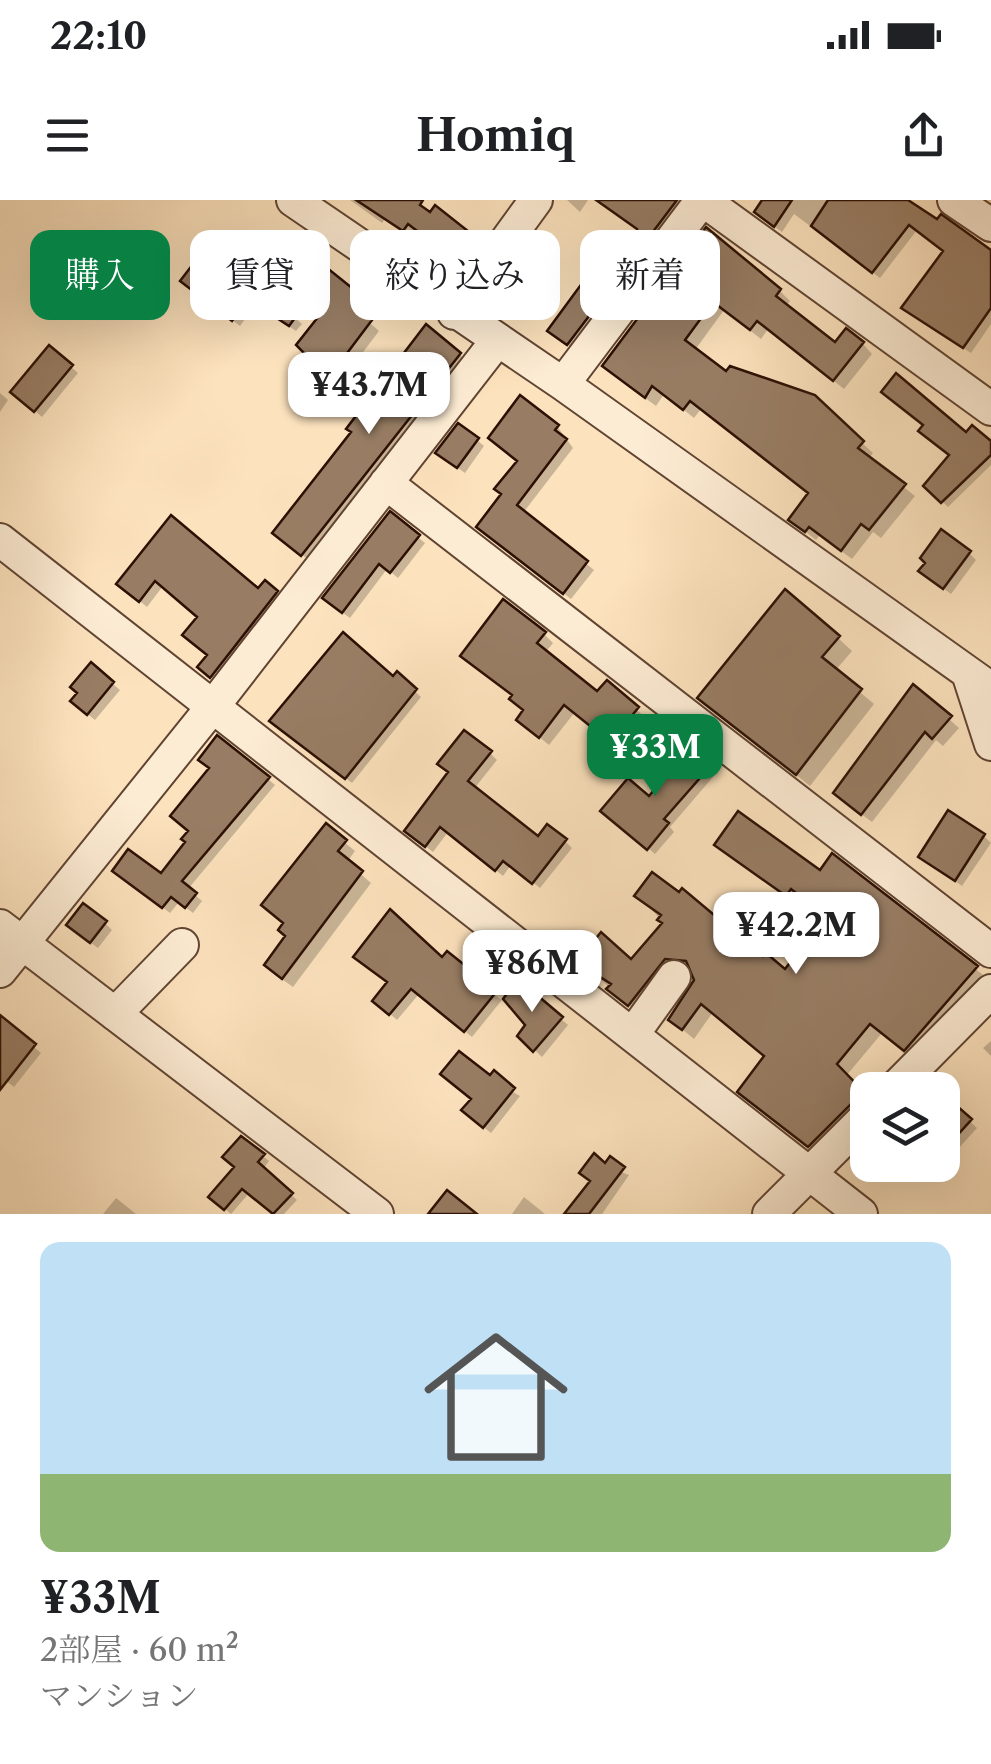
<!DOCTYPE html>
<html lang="ja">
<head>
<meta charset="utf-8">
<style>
	body { margin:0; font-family:"Libre Caslon Text","Noto Serif JP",serif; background:#f6f6f6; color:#202124; height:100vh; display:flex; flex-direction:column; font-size:38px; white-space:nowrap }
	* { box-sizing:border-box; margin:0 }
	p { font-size:32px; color:#757577 }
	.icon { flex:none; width:55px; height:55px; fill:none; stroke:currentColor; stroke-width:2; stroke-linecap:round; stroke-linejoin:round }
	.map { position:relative; height:1014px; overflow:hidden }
	.side { display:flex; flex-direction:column; background:#fff; flex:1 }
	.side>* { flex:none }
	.hud { position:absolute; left:30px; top:30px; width:932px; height:90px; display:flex; gap:20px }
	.buttons { position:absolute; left:850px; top:872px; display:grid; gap:20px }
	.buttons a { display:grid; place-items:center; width:110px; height:110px; border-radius:20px; background:#fff; box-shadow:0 10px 40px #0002; font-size:50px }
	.price { position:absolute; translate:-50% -85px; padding:0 22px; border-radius:20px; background:#fff; color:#222; font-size:32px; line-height:65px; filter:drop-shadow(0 2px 5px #0008) }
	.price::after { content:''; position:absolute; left:50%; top:60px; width:30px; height:22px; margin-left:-15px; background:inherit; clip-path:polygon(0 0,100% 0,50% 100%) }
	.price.current { background:#0b8043; color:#fff }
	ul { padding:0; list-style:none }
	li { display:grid; align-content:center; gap:20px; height:530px; padding:0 40px }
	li+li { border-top:2px solid #e0e0e0 }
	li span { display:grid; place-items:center; height:310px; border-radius:20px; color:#555 }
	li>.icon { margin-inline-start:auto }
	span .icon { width:180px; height:180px; fill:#fffc; stroke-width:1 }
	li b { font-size:42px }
	.pill { padding:0 35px; border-radius:20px; background:#fff; box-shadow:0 10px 40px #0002; font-size:35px; line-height:90px }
	.pill.current { background:#0b8043; color:#fff }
	.status { display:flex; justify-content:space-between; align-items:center; height:70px; padding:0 50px; background:#fff; direction:ltr }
	.status svg { height:28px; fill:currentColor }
	header { display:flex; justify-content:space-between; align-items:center; height:130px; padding:0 40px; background:#fff; font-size:45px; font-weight:800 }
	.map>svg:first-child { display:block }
</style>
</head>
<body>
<div class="status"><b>22:10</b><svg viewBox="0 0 49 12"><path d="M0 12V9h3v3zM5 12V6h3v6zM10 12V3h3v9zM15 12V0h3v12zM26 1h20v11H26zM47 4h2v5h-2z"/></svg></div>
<header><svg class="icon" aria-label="menu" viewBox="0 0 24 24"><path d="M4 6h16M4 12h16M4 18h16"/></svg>Homiq<svg class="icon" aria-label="share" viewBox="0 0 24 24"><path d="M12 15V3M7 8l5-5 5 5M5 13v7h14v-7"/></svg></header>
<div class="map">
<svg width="991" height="1014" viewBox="0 0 991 1014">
	<rect width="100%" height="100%" fill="#fce2bd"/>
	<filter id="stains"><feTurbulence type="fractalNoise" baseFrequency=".002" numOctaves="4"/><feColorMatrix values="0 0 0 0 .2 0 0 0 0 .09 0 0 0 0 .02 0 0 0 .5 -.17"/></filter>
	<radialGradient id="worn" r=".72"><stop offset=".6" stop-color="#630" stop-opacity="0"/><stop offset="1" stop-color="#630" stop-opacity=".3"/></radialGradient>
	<!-- shadow -->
	<path fill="#0003" d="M350 0H409L483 48 463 80 444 65V51L416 28 411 36 385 19 382 23Z
		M567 0H588L580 12Z
		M599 0H682L650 50 641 43 640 30Z
		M765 0H904L991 52V124L971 153 911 114 946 51 917 30 880 78 794 14 782 32 764 19Z
		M707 31 780 91 790 101 785 107 835 145 863 144 872 154 844 189 768 129 761 139 724 110 695 150 727 175 813 198 873 253 868 259 915 296 881 338 873 332 852 359 820 335 816 340 791 320 810 294 701 209 694 218 664 194 656 206 615 176Z
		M211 45 302 124 296 131 256 104 240 126 190 87Z
		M581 90 604 111 575 150 557 137Z
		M360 98 369 107 363 117 379 131 318 212 305 202 314 168 305 159Z
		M459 154 466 161 309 360 282 340Z
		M71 167 78 173 42 217 20 198Z
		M0 193 8 200 0 212Z
		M557 226 573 248 523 313 594 370 571 399 486 334 519 261Z
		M966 236 991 244V265L948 307 926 286Z
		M477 240 484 246 465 273 445 259Z
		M390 315 425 343 398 378 387 369 350 418 332 405Z
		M171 319 258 392 265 383 283 399 218 483 201 467 210 455 200 417 163 386 147 407 126 390Z
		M969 353 976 360 951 394 929 378 928 363Z
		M544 434 553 443 545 453 598 495 607 484 646 518 620 549 575 512 549 545 528 528 525 511 514 496 463 456Z
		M838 438 852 451 835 471 874 504 810 586 700 498Z
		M91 465 120 490 95 520 80 508Z
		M398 475 421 497 352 583 279 526Z
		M914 488 959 528 943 546 936 540 872 622 845 602Z
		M490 553 497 560 474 589 538 639 565 641 572 648 540 688 511 665 503 676 448 632 433 652 415 638 450 573Z
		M712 564 719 570 670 627 674 632 655 654 604 611 649 599Z
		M268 579 275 585 188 689 202 701 193 713 179 702 170 713 122 677H161Z
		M326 627 355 651 347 662 371 683 293 787 276 775Z
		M984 636 991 643 962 686 921 656Z
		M717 645 820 673 833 657 987 778 915 859 882 833 846 876 868 895V910L820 955 751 902 766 857 713 812 694 839 671 820 696 780 693 770 676 769 640 815 580 761 631 763 665 724 648 706 785 773 828 717 802 697 797 705Z
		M105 723 112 730 98 748 76 732Z
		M443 761 502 800 472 837 419 794 397 820 382 807Z
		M0 818 41 853 14 887 0 876Z
		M561 819 568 825 542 857 520 836Z
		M991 841V856L983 848Z
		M490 879 520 896 491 933 471 917Z
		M946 899 977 928 949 959 942 953Z
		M242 939 269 961 263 969 297 1000 284 1014H274L250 992 231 1014 211 996 237 967Z
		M605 966 629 975 602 1014H567Z
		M524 997 545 1014H512Z
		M116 998 136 1014H103Z"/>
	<!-- building -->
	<path fill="#987d64" stroke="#2c1004" stroke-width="2.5" d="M356 0H423L420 5 430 12 435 5 478 39 455 75 434 59 442 50 408 24 403 31Z
		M596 0H677L643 45 631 37 637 29Z
		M762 0H792L774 27 754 12Z
		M828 0H908L937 19 941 14 991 50V108L963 148 901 108 943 51 909 25 872 73 811 26Z
		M706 27 781 89 776 96 835 142 846 128 864 142 833 181 757 121 750 130 713 102 685 140 726 171 730 166 815 195 864 241 858 248 906 284 869 330 861 324 841 351 809 327 805 332 788 320 808 293 690 201 683 210 652 186 645 198 602 166Z
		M210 42 297 115 289 126 248 99 232 121 180 81Z
		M301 47 362 96 354 107 372 120 308 205 293 193 312 167 302 160 305 154 296 145 322 112 279 75Z
		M580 86 599 103 567 145 547 131Z
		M426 124 461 153 301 356 272 333 351 232 346 229Z
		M49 145 73 165 34 212 10 192Z
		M896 173 966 232 972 225 991 241V255L941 303 923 286 949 255 918 231 923 225 881 192Z
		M520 195 559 225 555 230 567 239 517 305 588 361 563 394 476 327 501 294 494 289 517 261 488 238Z
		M458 223 479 238 457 268 435 253Z
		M390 311 420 335 390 373 379 364 342 413 322 398Z
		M171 315 258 388 265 380 278 391 210 478 197 467 207 455 182 435 197 417 155 381 139 402 116 384Z
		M941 329 971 351 943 389 918 371 925 363 920 358Z
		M785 389 840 436 822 457 862 489 796 575 697 498Z
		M503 399 546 432 537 443 597 491 607 480 639 507 610 542 564 505 539 538 516 520 523 510 509 499 512 495 460 456Z
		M343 432 393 476 397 471 417 489 345 579 269 521Z
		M91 462 114 482 87 515 70 501 77 493 70 487Z
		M913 484 952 516 932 539 925 532 861 615 833 593Z
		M464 530 492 551 468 581 538 636 547 624 567 639 532 684 503 661 495 671 440 627 425 647 404 631 448 572 437 564Z
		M217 535 270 577 182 681 197 693 185 708 171 697 162 708 112 671 128 649 161 673 185 642 181 639 188 631 170 616 209 568 198 560Z
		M692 545 714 562 664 619 669 623 647 650 600 611 628 578 649 596Z
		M948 610 985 634 955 681 918 657Z
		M738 611 820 670 832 653 978 766 904 851 870 824 837 864 868 896 854 901 808 947 737 892 764 856 701 804 682 830 668 820 694 780 686 761 665 759 628 806 606 789 611 784 577 762 601 732 631 759 662 723 657 720 661 715 634 696 652 672 679 692 682 688 763 756 766 753 785 769 826 716 791 689 786 696 714 645Z
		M326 623 347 640 338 651 363 671 282 779 264 765 285 736 278 730 283 723 261 705Z
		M83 703 107 721 90 743 66 725Z
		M390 709 442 757 447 751 497 791 464 832 411 789 389 815 372 801 387 782 353 757Z
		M518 779 563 817 533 852 517 836 525 825 503 799Z
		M0 815 36 844 0 890Z
		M459 851 490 875 494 870 515 888 483 928 461 910 471 899 440 874Z
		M942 893 972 919 942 952Z
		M241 936 265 954 258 962 293 993 273 1014 242 989 224 1010 208 997 234 967 222 957Z
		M594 953 605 963 610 956 625 967 589 1014H564L590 981 579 973Z
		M447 990 477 1014H428Z"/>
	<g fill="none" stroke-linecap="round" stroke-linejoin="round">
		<!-- minor casing -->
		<g stroke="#604432" stroke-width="36">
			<path id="minor" d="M293 0 563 184 991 489
				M703 0 991 209
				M954 0 991 25
				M454 113 536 0
				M563 184 702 0
				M386 283 991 751
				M0 340 861 1014
				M968 473 991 544
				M0 726 377 1014
				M0 771 214 505 496 142
				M115 814 182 745
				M633 834 674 777
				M893 890 991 791
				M769 1014 868 915"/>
		</g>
		<!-- minor -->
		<use href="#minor" stroke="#fdecd4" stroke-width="32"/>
	</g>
	<rect width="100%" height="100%" filter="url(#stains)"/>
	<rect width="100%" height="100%" fill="url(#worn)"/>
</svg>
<div class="buttons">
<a><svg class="icon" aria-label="layers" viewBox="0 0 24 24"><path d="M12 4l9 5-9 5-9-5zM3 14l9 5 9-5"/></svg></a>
</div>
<b class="price" style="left:369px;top:237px">¥43.7M</b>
<b class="price current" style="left:655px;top:599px">¥33M</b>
<b class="price" style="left:796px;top:777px">¥42.2M</b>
<b class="price" style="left:532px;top:815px">¥86M</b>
<div class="hud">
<a class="pill current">購入</a>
<a class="pill">賃貸</a>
<a class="pill">絞り込み</a>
<a class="pill">新着</a>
</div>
</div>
<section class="side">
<ul>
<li><span style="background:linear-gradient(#bfe0f5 75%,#8fb573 0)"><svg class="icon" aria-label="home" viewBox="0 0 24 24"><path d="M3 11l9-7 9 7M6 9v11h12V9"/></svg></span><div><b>¥33M</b><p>2部屋 · 60 m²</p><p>マンション</p></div></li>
</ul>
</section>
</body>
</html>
